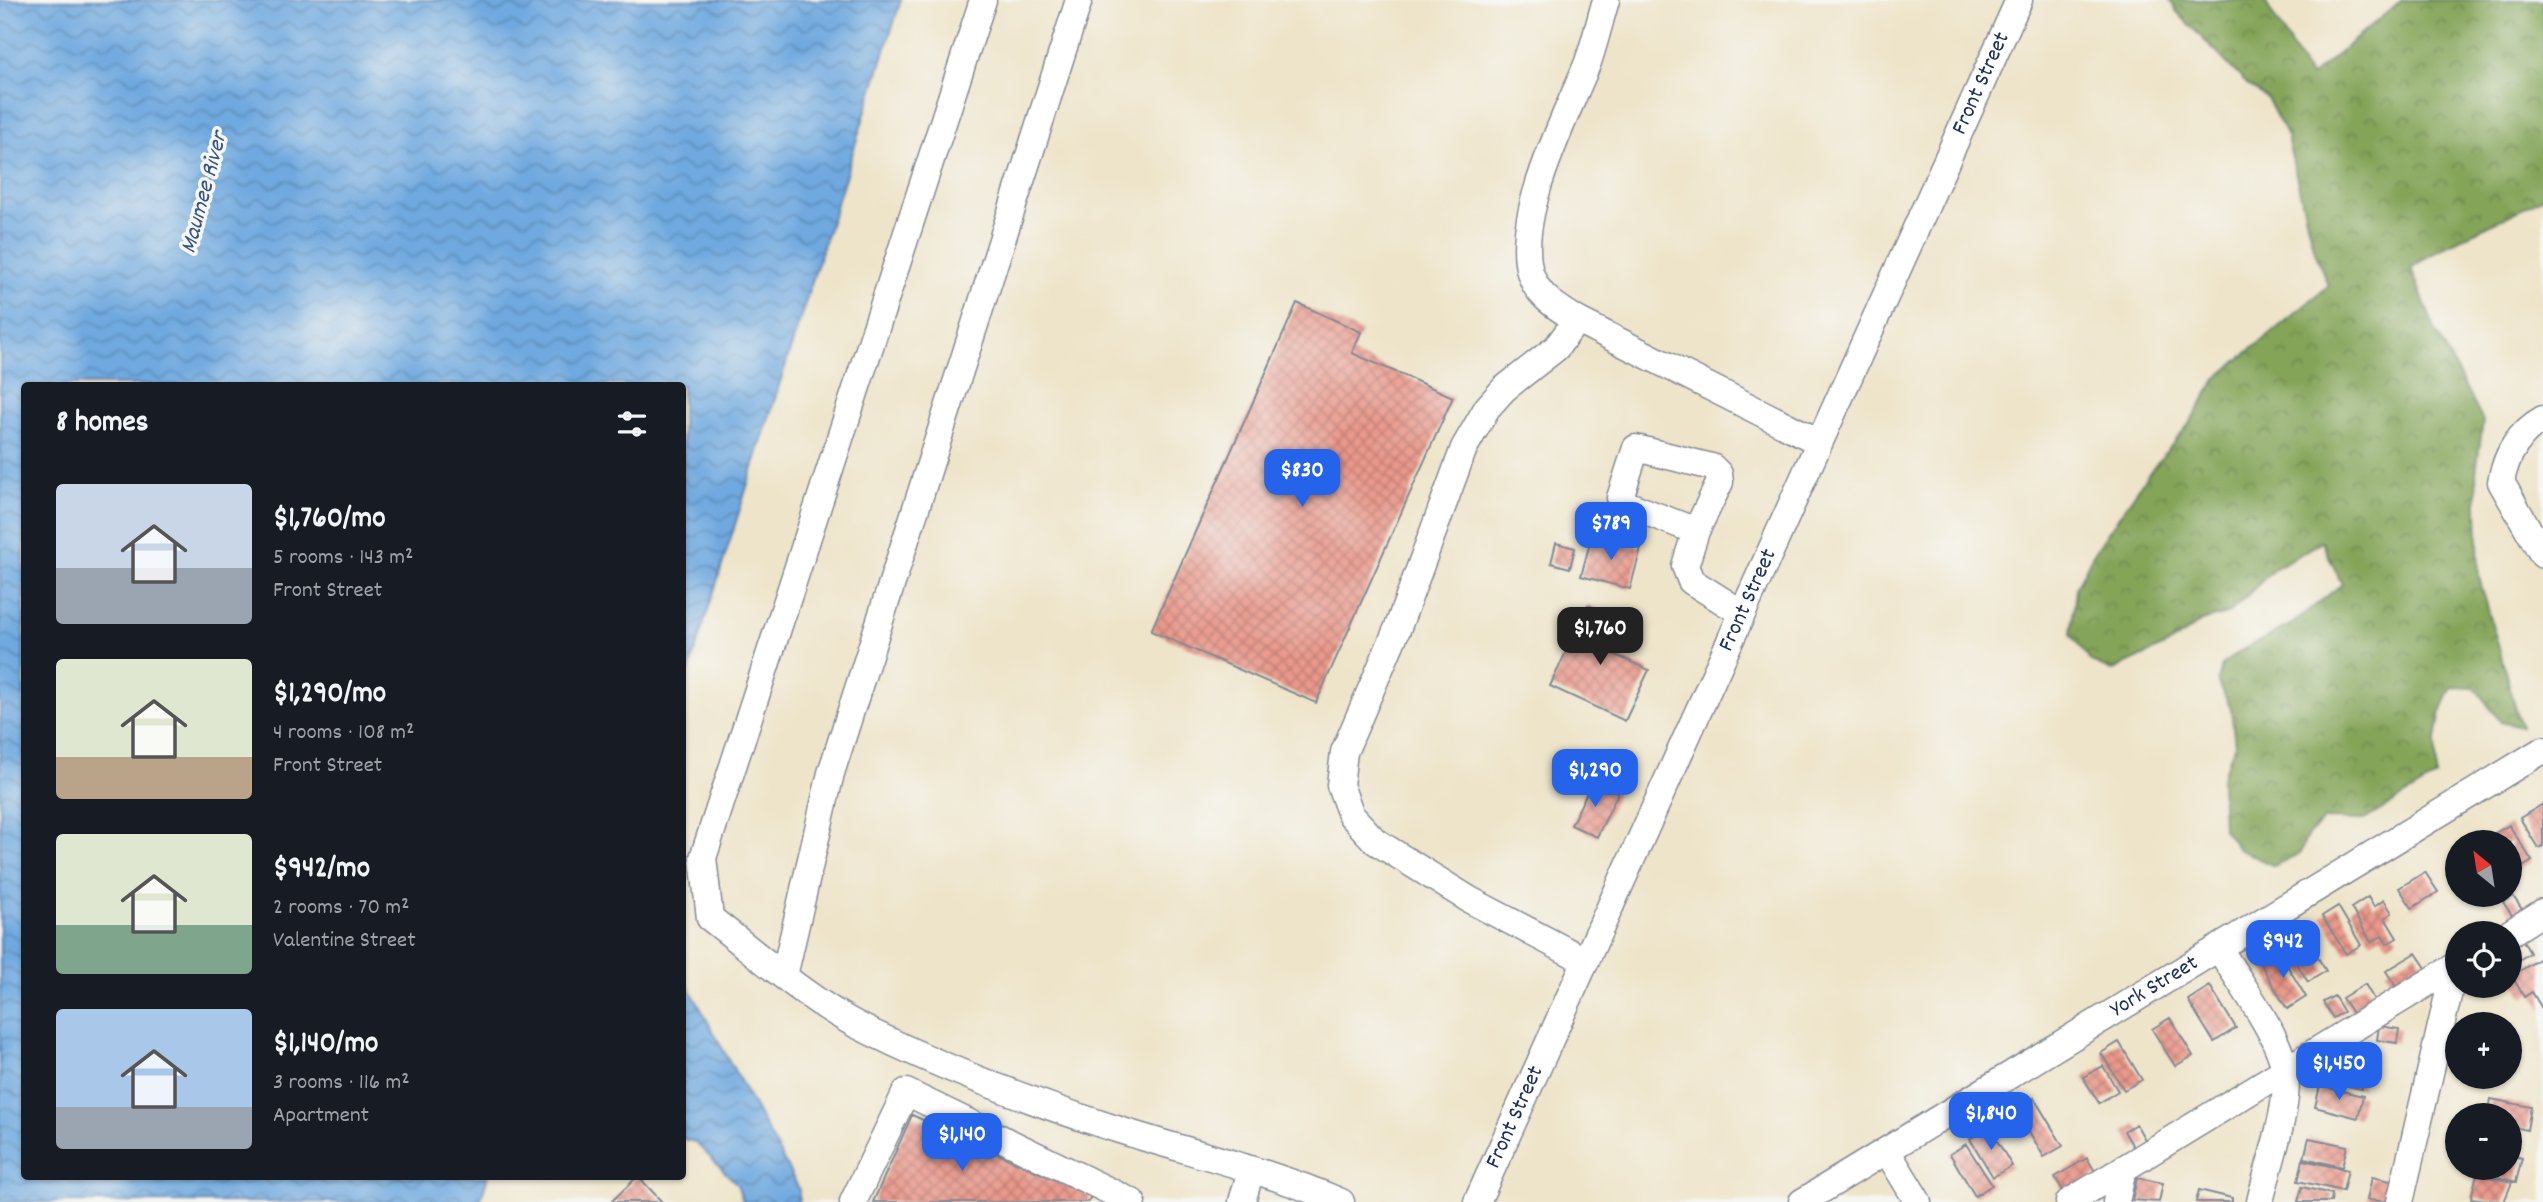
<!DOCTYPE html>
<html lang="en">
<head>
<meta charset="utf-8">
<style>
	body { margin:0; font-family:Dekko,sans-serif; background:#242831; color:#f1f3f6; height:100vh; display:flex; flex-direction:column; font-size:26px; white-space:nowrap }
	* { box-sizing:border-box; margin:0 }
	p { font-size:23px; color:#9ea1a6 }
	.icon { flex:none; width:38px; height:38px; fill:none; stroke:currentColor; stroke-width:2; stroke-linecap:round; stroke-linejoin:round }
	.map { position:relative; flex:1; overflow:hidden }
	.side { position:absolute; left:21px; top:382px; width:665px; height:798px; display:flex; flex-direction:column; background:#171b24; border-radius:7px; box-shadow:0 2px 5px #0004 }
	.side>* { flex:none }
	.needle { width:46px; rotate:330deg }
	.tools { position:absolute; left:2445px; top:830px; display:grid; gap:14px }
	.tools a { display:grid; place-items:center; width:77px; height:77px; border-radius:50%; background:#171b24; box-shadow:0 2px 5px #0004; font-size:35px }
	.price { position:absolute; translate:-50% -60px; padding:0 16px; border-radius:14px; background:#2563eb; color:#fff; font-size:23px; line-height:46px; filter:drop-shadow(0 2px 4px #0008) }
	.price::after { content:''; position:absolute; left:50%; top:42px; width:21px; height:16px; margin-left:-10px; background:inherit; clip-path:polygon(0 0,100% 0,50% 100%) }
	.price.on { background:#222; color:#fff }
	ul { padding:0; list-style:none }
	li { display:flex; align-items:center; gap:21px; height:175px; padding:0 35px }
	li span { display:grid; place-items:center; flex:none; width:196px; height:140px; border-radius:7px; color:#555 }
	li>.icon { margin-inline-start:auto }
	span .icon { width:84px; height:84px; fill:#fffc; stroke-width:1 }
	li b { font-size:30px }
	h2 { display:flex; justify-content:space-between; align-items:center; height:84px; padding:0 35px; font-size:30px }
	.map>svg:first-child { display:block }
</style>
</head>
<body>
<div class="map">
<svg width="2543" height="1202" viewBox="0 0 2543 1202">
	<defs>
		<pattern id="forest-crowns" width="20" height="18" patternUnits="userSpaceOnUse" patternTransform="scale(1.75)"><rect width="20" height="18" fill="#84a459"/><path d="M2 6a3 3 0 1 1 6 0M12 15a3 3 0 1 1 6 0" fill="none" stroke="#6b864d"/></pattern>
		<pattern id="water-waves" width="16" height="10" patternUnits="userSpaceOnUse" patternTransform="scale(1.75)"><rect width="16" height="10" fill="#6fa9df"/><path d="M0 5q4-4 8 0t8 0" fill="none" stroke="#5a8ab8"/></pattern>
		<pattern id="building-cross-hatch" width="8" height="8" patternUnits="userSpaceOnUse" patternTransform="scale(1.75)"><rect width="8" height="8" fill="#ea998b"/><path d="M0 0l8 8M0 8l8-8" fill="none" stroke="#bd7d75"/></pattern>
	</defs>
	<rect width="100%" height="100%" fill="#f6f6f2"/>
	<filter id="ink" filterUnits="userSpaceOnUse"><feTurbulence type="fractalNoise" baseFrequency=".0143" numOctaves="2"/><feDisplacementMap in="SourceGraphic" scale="14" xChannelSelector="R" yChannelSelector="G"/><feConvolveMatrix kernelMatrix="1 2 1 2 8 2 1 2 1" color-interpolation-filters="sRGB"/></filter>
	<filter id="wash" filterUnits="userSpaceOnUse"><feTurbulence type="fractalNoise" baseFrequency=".00686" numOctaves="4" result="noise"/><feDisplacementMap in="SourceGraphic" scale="28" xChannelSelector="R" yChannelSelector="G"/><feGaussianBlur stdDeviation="1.57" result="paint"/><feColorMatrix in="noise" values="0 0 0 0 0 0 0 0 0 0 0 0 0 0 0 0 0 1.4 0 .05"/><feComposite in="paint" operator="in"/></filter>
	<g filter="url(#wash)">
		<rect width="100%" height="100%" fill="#eee4c9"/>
		<!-- forest -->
		<path fill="url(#forest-crowns)" stroke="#506a5c" stroke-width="2" d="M2170 0H2264L2310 77 2402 0H2543V197C2500 223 2452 238 2411 268L2436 332 2483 421 2476 472 2479 577 2521 727 2501 722 2475 688 2452 687 2441 711 2436 740V777L2364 820 2324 819 2307 836 2300 853 2274 866 2238 849 2223 829 2221 780 2235 745 2231 709 2218 681 2222 665 2240 651 2292 624 2342 584 2322 542 2274 569 2229 613 2202 621 2171 643 2112 671 2091 662 2071 634 2076 588 2092 556 2148 474 2190 423 2217 378 2328 286 2312 243 2287 137 2267 98 2248 85 2176 11Z"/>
		<!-- water -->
		<path fill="url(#water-waves)" stroke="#456c9e" stroke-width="2" d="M0 0H901L683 689 682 385H24V1176H488L480 1202H0Z
			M683 976 799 1189V1202H743L737 1184 695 1142 683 1139Z"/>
		<g id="blocks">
			<!-- building -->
			<path fill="url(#building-cross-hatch)" d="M1297 303 1361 332 1352 353 1453 397 1316 703 1151 631Z
				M1592 535 1641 548 1630 589 1581 576Z
				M1556 543 1575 548 1570 568 1551 563Z
				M1588 605 1627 623 1613 654 1649 670 1625 721 1550 686Z
				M1593 780 1618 793 1597 837 1571 825Z
				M2543 804V846L2538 848 2520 818Z
				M2509 825 2532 861 2513 873 2510 868V842H2494L2490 836Z
				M2425 872 2438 892 2412 908 2399 888Z
				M2513 896 2523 911 2514 918 2503 902Z
				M2368 897 2374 907 2384 900 2392 913 2385 918 2397 938 2387 944 2382 936 2371 942 2351 908Z
				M2338 906 2361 945 2346 954 2322 916Z
				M2520 935 2530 953 2511 965 2510 941Z
				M2306 938 2326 971 2308 982 2288 949Z
				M2279 952 2306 997 2287 1009 2260 963Z
				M2416 953 2428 971 2398 990 2386 971Z
				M2539 959 2543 966V1010L2532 992 2524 997 2512 976Z
				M2365 984 2376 1003 2354 1016 2342 998Z
				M2210 986 2236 1028 2214 1042 2188 1000Z
				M2334 996 2344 1012 2333 1018 2323 1002Z
				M2170 1018 2193 1056 2175 1066 2152 1029Z
				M2379 1026 2399 1029 2397 1043 2377 1040Z
				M2119 1042 2142 1080 2124 1090 2101 1053Z
				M2330 1048 2359 1055 2355 1074 2364 1076 2361 1089 2322 1080Z
				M2103 1066 2118 1091 2099 1103 2083 1077Z
				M2320 1086 2363 1096 2358 1118 2315 1107Z
				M2034 1098 2063 1146 2044 1157 2016 1109Z
				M2491 1099 2531 1107 2527 1130 2510 1126V1115H2488Z
				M912 1115 1091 1196 1088 1202H873Z
				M2136 1124 2147 1143 2135 1150 2124 1131Z
				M1989 1127 2012 1166 1993 1177 1970 1139Z
				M2309 1138 2347 1146 2342 1167 2304 1158Z
				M1966 1144 1992 1185 1975 1196 1950 1154Z
				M2510 1155 2522 1158 2516 1182 2466 1168 2510 1167Z
				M2087 1158 2097 1175 2065 1194 2055 1177Z
				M2303 1160 2348 1170 2343 1191 2298 1181Z
				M2477 1174 2512 1182 2504 1202 2471 1198Z
				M638 1176 662 1202H611Z
				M2372 1177 2395 1182 2391 1202 2367 1200Z
				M2137 1178 2163 1183 2159 1202 2132 1200Z
				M2302 1187 2332 1194 2331 1202H2298Z
				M2199 1190 2232 1198V1202H2196Z"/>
		</g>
	</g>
	<g filter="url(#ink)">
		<use href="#blocks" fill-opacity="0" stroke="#848a94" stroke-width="2"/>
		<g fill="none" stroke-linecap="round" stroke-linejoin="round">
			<!-- minor casing -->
			<g stroke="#848a94" stroke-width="29">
				<g id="minor">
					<path d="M983 0 703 858 710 918C757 954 803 996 855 1024 933 1064 1027 1100 1110 1127 1187 1152 1267 1170 1341 1202"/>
					<path d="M1606 0C1600 20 1595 42 1588 62 1567 115 1514 215 1530 272 1537 297 1557 307 1577 320L1819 442"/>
					<path d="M1577 320 1556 348 1504 389 1487 408 1464 448 1398 627 1344 752 1340 785 1351 815 1375 841 1470 900 1586 961"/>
					<path d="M2543 419C2518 433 2506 455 2501 482L2543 555"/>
					<path d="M1696 531 1623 503 1620 498 1636 448 1712 467 1719 474 1720 482 1696 531 1685 566 1691 581 1742 613"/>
					<path d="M2510 933 2543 912"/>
					<path d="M2219 948C2239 983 2286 1042 2286 1081 2286 1118 2268 1166 2260 1202"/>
					<path d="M784 976 831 773 1079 0"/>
					<path d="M1887 1151 1918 1202"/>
					<path d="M853 1202 906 1092 1132 1202"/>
					<path d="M1242 1202 1251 1170"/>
					<path id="s1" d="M1477 1202 2019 0"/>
					<path id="s2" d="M1802 1202 2543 750"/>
					<path d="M2069 1202 2457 965"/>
					<path d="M2116 1202 2123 1169"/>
					<path d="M2400 1202 2455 966"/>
				</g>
			</g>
			<!-- minor -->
			<use href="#minor" stroke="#fff" stroke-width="26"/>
		</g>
	</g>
	<g text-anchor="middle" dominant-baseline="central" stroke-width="7" stroke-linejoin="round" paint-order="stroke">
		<!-- street labels -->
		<g font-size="23" fill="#1b2f5e" stroke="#f6f6f2">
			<text stroke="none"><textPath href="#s1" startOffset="1227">Front Street</textPath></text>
			<text stroke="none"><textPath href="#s1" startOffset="660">Front Street</textPath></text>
			<text stroke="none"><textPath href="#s2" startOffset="413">York Street</textPath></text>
			<text stroke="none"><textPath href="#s1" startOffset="93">Front Street</textPath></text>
		</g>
		<!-- water labels -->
		<g font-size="24" font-style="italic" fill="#345485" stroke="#f6f6f2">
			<text transform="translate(205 193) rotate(-75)">Maumee River</text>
		</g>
	</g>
</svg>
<div class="tools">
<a><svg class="needle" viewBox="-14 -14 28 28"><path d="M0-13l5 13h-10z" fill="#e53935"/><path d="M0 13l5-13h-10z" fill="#9ea1a6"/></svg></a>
<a><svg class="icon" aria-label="locate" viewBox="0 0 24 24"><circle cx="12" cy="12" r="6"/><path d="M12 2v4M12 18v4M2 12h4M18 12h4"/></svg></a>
<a>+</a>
<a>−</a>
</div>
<b class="price" style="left:1302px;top:509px">$830</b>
<b class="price" style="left:1611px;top:562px">$789</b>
<b class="price on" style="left:1600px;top:667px">$1,760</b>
<b class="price" style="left:1595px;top:809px">$1,290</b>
<b class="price" style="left:2283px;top:980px">$942</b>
<b class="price" style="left:2339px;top:1102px">$1,450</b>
<b class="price" style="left:1991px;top:1152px">$1,840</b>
<b class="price" style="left:962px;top:1173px">$1,140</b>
<section class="side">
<h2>8 homes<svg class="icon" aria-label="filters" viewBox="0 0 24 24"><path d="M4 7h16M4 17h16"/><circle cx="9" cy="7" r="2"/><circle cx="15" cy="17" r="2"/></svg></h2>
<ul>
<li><span style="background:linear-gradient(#c9d6e8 60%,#9aa5b1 0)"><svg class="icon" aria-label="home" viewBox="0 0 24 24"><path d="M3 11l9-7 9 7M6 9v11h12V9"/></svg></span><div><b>$1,760/mo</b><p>5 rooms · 143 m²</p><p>Front Street</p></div></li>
<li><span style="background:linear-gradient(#dfe7d0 70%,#b9a48a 0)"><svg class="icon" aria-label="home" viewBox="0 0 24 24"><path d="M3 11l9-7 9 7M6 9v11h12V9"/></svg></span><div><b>$1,290/mo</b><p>4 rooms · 108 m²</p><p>Front Street</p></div></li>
<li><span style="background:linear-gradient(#dfe7d0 65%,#7fa58c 0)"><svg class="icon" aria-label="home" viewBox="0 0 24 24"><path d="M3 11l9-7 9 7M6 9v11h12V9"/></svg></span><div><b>$942/mo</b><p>2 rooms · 70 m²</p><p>Valentine Street</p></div></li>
<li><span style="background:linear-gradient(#a9c7e8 70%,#9aa5b1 0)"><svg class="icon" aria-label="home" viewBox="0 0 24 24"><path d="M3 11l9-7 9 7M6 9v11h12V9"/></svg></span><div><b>$1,140/mo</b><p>3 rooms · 116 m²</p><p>Apartment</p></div></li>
</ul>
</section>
</div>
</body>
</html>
